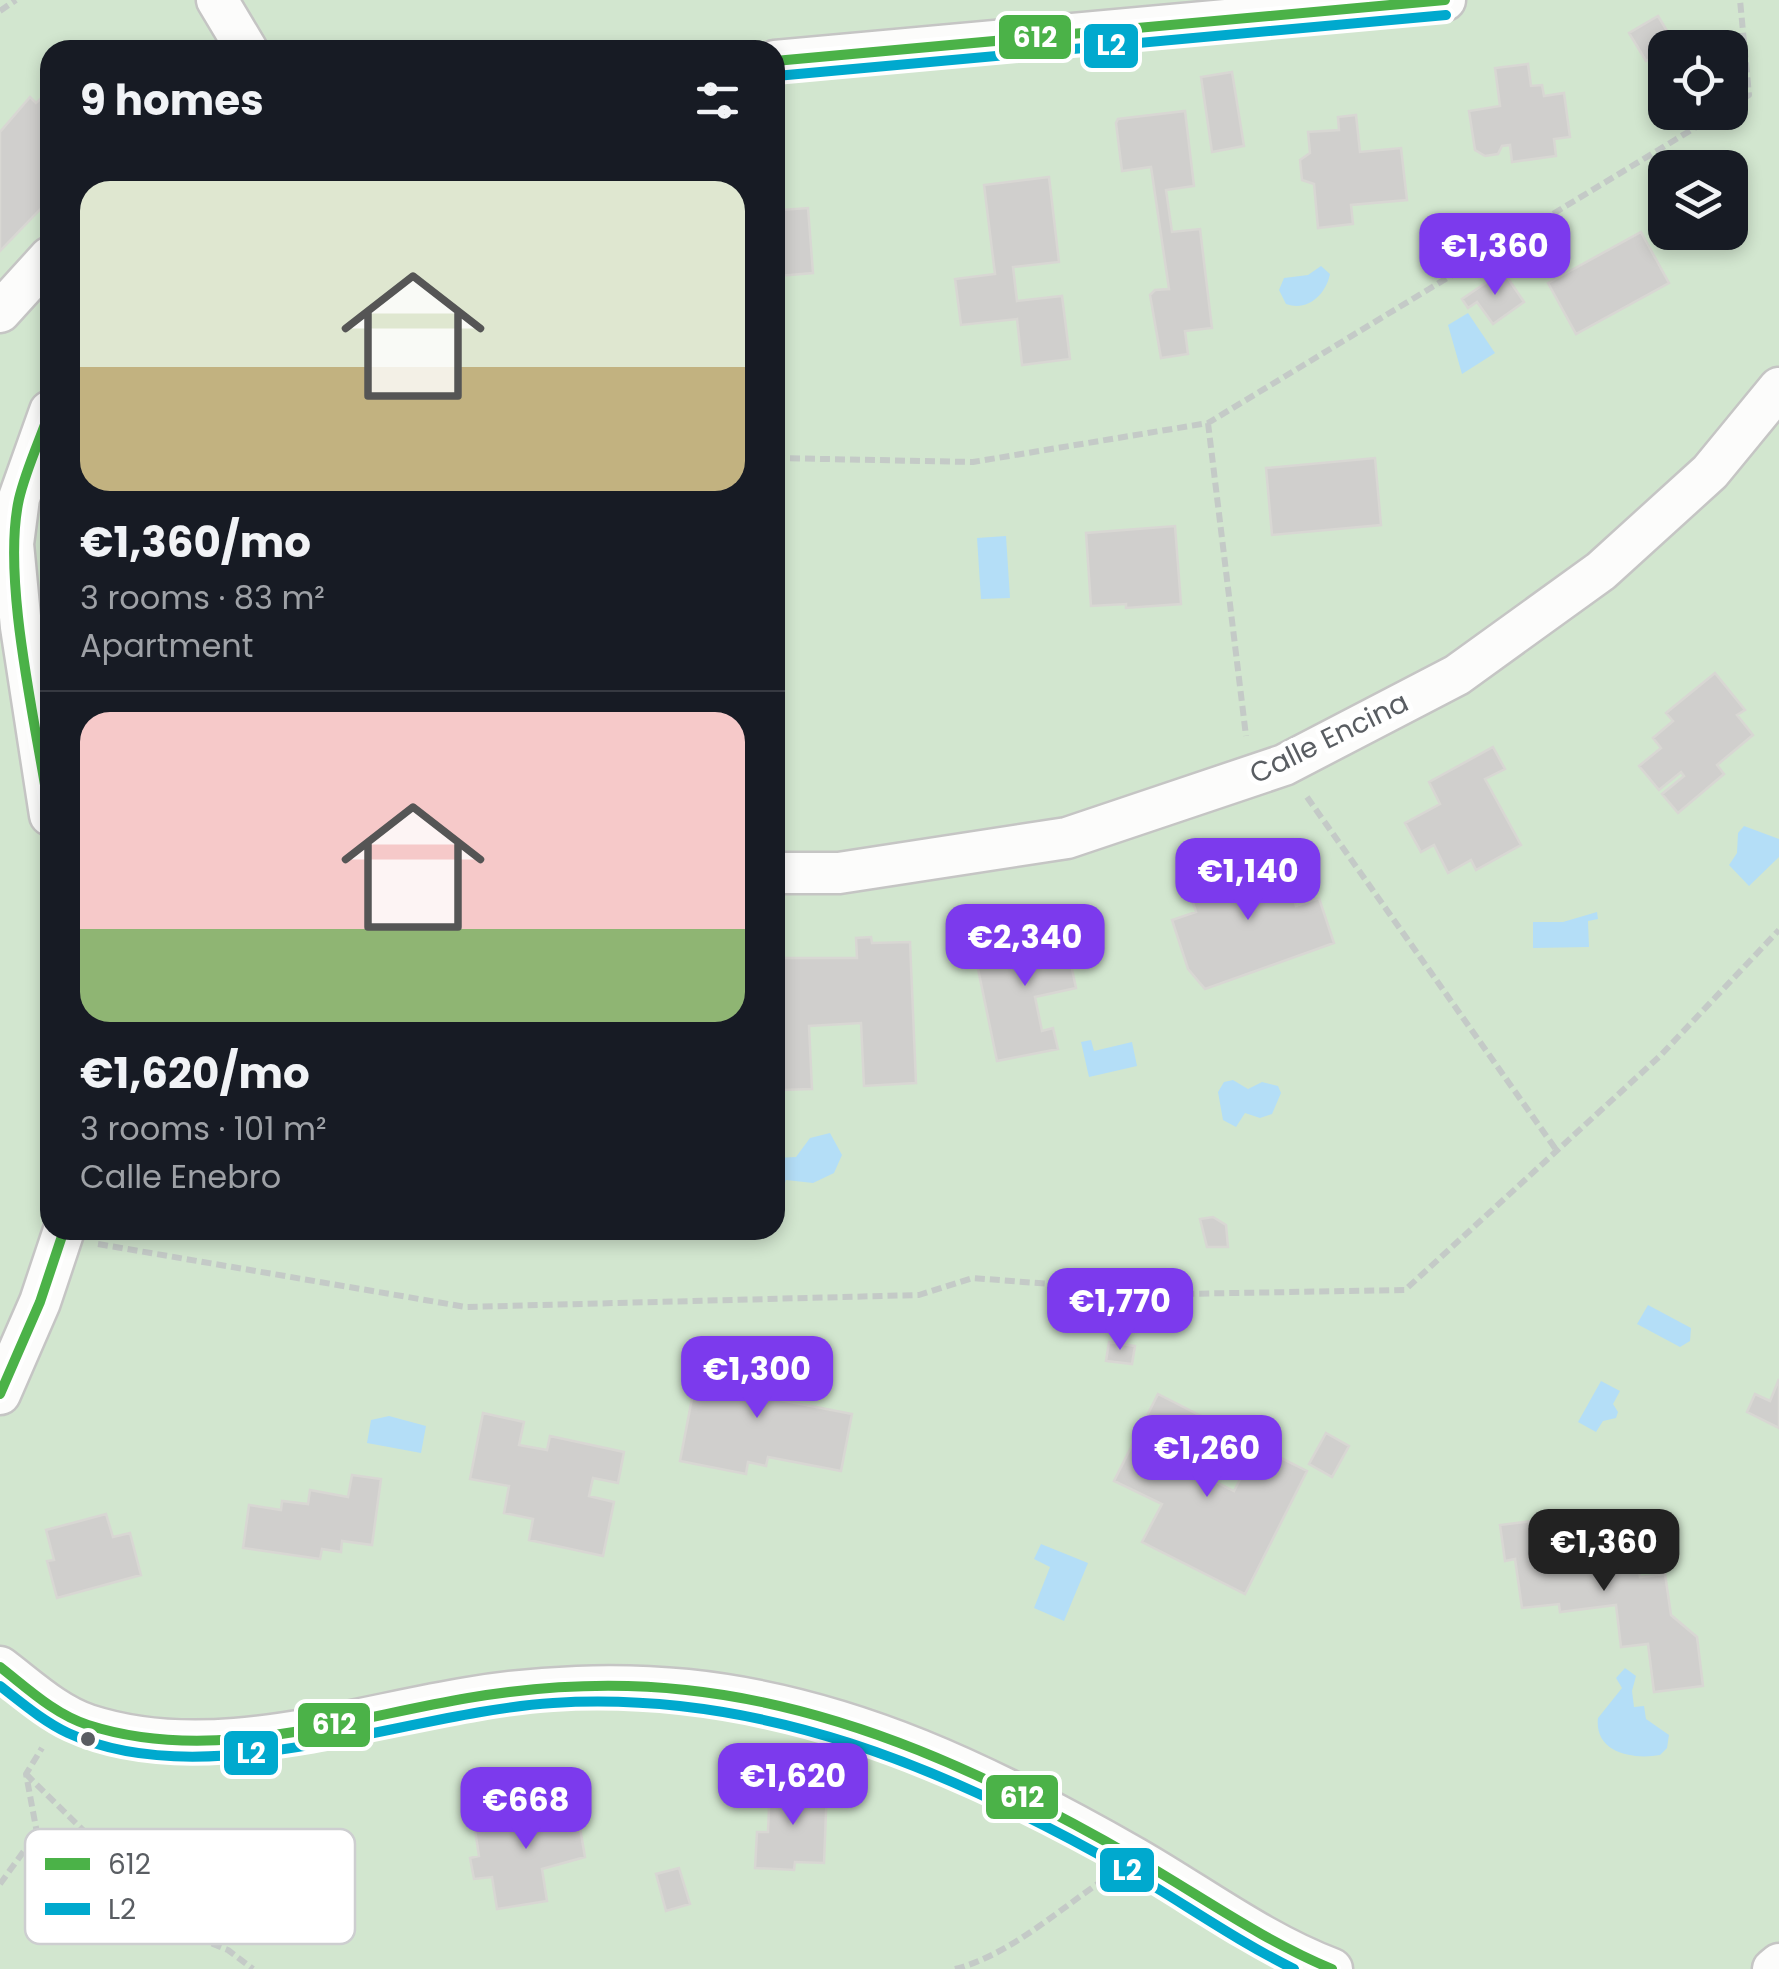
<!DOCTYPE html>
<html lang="en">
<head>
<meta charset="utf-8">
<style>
	body { margin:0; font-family:Poppins,sans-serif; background:#20242c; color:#f1f3f6; height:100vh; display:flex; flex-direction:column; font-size:38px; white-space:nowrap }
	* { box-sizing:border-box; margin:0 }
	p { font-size:32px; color:#9ea1a6 }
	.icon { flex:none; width:55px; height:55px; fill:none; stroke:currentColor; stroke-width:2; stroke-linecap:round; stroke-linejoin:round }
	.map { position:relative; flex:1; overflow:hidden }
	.details { position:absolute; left:40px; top:40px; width:745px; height:1200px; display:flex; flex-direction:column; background:#171b24; border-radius:30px; box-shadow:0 5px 15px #0003 }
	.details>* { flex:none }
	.controls { position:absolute; left:1648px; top:30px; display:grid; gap:20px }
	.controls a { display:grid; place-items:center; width:100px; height:100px; border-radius:20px; background:#171b24; box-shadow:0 5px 15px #0003; font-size:50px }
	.price { position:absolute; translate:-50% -85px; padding:0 22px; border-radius:20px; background:#7c3aed; color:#fff; font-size:32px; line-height:65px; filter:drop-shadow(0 2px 5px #0008) }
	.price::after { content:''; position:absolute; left:50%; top:60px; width:30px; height:22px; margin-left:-15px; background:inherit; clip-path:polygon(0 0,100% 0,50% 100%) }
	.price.selected { background:#222; color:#fff }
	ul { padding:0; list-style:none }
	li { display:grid; align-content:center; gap:20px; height:530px; padding:0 40px }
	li+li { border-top:2px solid #363941 }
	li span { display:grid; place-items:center; height:310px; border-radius:30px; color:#555 }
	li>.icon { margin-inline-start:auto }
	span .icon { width:180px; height:180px; fill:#fffc; stroke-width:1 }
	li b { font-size:42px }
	h2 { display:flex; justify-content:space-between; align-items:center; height:120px; padding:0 40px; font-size:42px }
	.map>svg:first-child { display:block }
</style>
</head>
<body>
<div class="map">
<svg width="1779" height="1969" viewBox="0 0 1779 1969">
	<rect width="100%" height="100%" fill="#e9e8e4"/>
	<!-- green -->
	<path fill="#d2e6cf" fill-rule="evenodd" d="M0 0H1779V1969H0ZM1665 48H1730V112H1665ZM50 50H775V1230H50ZM1665 168H1730V232H1665Z"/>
	<!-- water -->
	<path fill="#b4def7" d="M1321 266 1330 274C1326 294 1308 312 1286 304L1279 290 1284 278 1308 275Z
		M1468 313 1495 353 1462 374 1448 325Z
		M1006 536 1010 598 981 599 977 538Z
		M1744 826 1779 839V857L1749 886 1729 865 1737 853 1738 833Z
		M1597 912 1598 919 1588 921 1589 947 1533 948V922H1563Z
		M1091 1040 1094 1051 1132 1042 1137 1066 1089 1077 1081 1042Z
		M1233 1080 1248 1089 1262 1082 1278 1086 1281 1093 1272 1114 1260 1118 1245 1113 1236 1127 1223 1120 1218 1092 1224 1082Z
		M830 1133 842 1155 834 1173 813 1183 786 1180 782 1191H775V1158L796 1157 810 1138Z
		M1648 1305 1691 1328 1690 1341 1680 1347 1637 1324Z
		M1601 1381 1620 1391 1613 1404 1618 1412 1616 1418 1603 1421 1596 1432 1578 1422Z
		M389 1416 426 1426 421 1453 367 1443 371 1420Z
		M1041 1544 1088 1563 1064 1621 1034 1608 1050 1567 1034 1559Z
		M1625 1668 1636 1676 1632 1691 1634 1707 1644 1706 1646 1719 1669 1735 1667 1748 1660 1755C1633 1760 1594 1753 1598 1718L1622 1688 1616 1678Z"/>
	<!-- building -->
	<path fill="#d0cfcd" stroke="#d8d7d3" stroke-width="2.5" d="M1658 16 1675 44 1646 61 1629 33Z
		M1528 64 1531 86 1542 85 1544 96 1564 93 1570 137 1554 139 1556 156 1512 162 1510 145 1502 146 1498 154 1485 156 1475 150 1469 111 1500 106 1495 68Z
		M1232 72 1244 146 1212 152 1201 77Z
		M50 90V199L0 251V132L30 97 36 103Z
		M1185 111 1194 186 1166 190 1172 232 1200 229 1212 328 1185 331 1188 354 1161 358 1150 295 1155 290 1169 289 1151 167 1122 171 1116 123 1118 119Z
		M1356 115 1360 152 1401 148 1407 200 1351 205 1353 224 1318 228 1314 184 1302 180 1300 160 1310 153 1308 132 1339 130 1338 117Z
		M1049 177 1059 262 1013 267 1017 301 1062 296 1070 359 1022 365 1017 319 961 325 955 279 995 274 984 185Z
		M780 180 782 210 808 208 813 273 778 276 775 181Z
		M1641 232 1669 283 1576 334 1548 283Z
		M1503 271 1524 302 1493 324 1477 302 1468 308 1462 299Z
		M1375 458 1381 525 1272 535 1266 468Z
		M1175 526 1181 604 1126 608V604L1091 606 1086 533Z
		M1715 673 1745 710 1737 715 1753 735 1717 765 1724 774 1678 813 1662 794 1684 776 1681 772 1659 790 1639 766 1661 748 1653 738 1673 721 1666 713Z
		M1493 747 1505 769 1485 779 1521 845 1476 870 1471 860 1448 873 1434 845 1421 852 1405 823 1440 804 1429 782Z
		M1278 852 1296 906 1319 898 1334 943 1205 989 1188 969 1172 920 1196 912 1188 887Z
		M1062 921 1076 988 1035 997 1042 1031 1053 1028 1058 1049 997 1061 977 964 997 960 993 942 1028 935 1026 929Z
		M871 937 872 943 910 942 916 1083 864 1086 861 1023 809 1026 812 1089 781 1090 775 958H857L856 938Z
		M1213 1217 1226 1225 1228 1247H1207L1200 1219Z
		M1109 1342 1135 1346 1132 1364 1106 1361Z
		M711 1349 772 1361 765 1397 852 1414 841 1471 768 1457 766 1466 748 1462 746 1474 680 1461 695 1383 704 1385Z
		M1779 1379V1428L1747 1412 1755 1394 1770 1401Z
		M1158 1394 1201 1416 1173 1460 1234 1491 1257 1446 1307 1471 1245 1594 1142 1542 1162 1504 1114 1481Z
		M483 1413 524 1422 519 1445 547 1450 550 1436 624 1452 618 1483 593 1478 589 1496 614 1502 603 1556 529 1540 533 1519 504 1513 509 1486 470 1479Z
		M1326 1433 1349 1446 1332 1477 1309 1464Z
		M352 1475 381 1479 372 1545 342 1541 341 1552 322 1549 320 1559 243 1548 249 1505 281 1510 282 1501 308 1504 310 1490 348 1497Z
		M106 1514 113 1537 130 1533 141 1575 57 1598 47 1561 54 1560 46 1530Z
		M1532 1521 1534 1533 1604 1524 1608 1556 1636 1552 1640 1577 1665 1574 1671 1615 1697 1637 1703 1686 1654 1692 1648 1644 1621 1647 1616 1605 1560 1612 1559 1604 1522 1608 1515 1559 1505 1561 1500 1525Z
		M770 1785 827 1787 824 1863 795 1862 794 1870 755 1868 757 1832H768Z
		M569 1798 572 1818 578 1816 585 1857 542 1869 547 1901 497 1909 492 1877 474 1879 470 1858 479 1856 474 1823 527 1814 528 1820 543 1818 541 1803Z
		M679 1868 690 1904 666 1911 656 1874Z"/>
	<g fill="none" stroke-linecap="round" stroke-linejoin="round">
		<!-- minor casing -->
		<g stroke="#c5c5c4" stroke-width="45">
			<path id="minor" d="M217 0 247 50
				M775 61 1445 0
				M0 312 50 257
				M50 411 19 498 13 544 21 627 50 815
				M775 873H839L1067 838 1284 765 1457 675 1601 571 1710 472 1779 388
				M0 1394 40 1302 64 1230
				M0 1667C28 1688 55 1714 88 1725 211 1765 346 1718 468 1698 538 1686 616 1683 687 1690 852 1707 993 1777 1135 1858 1201 1896 1261 1942 1332 1969
				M1773 1969 1779 1964"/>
		</g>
		<!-- path -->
		<path stroke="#c4cac7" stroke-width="6" stroke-dasharray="10 5" stroke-linecap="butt" d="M0 11 16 0
			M1730 107 1749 95 1740 0
			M1208 423 1246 736
			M775 458 973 462 1208 423 1721 112
			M1307 797 1557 1151
			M98 1244 466 1307 919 1295 973 1278 1178 1294 1405 1290 1660 1056 1779 930
			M26 1774 90 1837 127 1856 168 1909 198 1938 228 1950 253 1969
			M0 1884 37 1833 26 1774 42 1748
			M955 1969C1007 1956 1055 1913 1099 1883"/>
		<!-- minor -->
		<use href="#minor" stroke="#fcfcfb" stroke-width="40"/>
		<!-- bus-1 casing -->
		<g stroke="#fff" stroke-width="18">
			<path id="bus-1" d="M775 61 1445 0
				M50 411C40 440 26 469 19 499 1 580 37 729 50 815
				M0 1394 40 1302 64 1230
				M0 1667C27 1688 54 1714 88 1725 213 1765 344 1719 468 1698 539 1686 614 1682 686 1690 847 1707 996 1778 1135 1858 1201 1896 1262 1940 1332 1969"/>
		</g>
		<!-- bus-2 casing -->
		<g stroke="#fff" stroke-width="18">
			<path id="bus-2" d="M776 76 1446 15
				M0 1686C22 1703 43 1721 68 1733 206 1797 408 1712 553 1703 761 1690 947 1768 1125 1869 1182 1902 1235 1940 1294 1969"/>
		</g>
		<!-- bus-1 -->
		<use href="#bus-1" stroke="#4bb248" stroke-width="10"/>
		<!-- bus-2 -->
		<use href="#bus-2" stroke="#00a9ce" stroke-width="10"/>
	</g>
	<!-- markers -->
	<circle fill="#595d62" stroke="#fff" stroke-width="4" cx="88" cy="1739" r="9"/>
	<g text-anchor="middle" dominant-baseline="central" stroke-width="10" stroke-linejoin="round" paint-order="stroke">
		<!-- street labels -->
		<g font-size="28" fill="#595d62" stroke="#fff">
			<text transform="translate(1329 738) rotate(-26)">Calle Encina</text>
		</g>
	</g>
	<!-- legend -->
	<rect x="25" y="1829" width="330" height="115" rx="15" fill="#fff" stroke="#cdced0" stroke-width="2.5"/>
	<rect x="45" y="1858" width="45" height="12" fill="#4bb248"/>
	<rect x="45" y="1903" width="45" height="12" fill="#00a9ce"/>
	<g font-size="28" fill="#595d62">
		<text x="108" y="1874">612</text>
		<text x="108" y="1919">L2</text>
	</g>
	<g stroke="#fff" stroke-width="4">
		<rect x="997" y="13" width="76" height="48" rx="10" fill="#4bb248"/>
		<rect x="1082" y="22" width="58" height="48" rx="10" fill="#00a9ce"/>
		<rect x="296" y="1701" width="76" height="48" rx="10" fill="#4bb248"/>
		<rect x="222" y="1729" width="58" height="48" rx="10" fill="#00a9ce"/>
		<rect x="984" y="1773" width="76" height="48" rx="10" fill="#4bb248"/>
		<rect x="1098" y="1846" width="58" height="48" rx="10" fill="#00a9ce"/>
	</g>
	<g font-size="28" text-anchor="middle" font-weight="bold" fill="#fff">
		<text x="1035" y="47">612</text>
		<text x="1111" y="55">L2</text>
		<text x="334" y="1734">612</text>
		<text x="251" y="1763">L2</text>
		<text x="1022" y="1807">612</text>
		<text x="1127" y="1880">L2</text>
	</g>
</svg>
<div class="controls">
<a><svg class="icon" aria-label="locate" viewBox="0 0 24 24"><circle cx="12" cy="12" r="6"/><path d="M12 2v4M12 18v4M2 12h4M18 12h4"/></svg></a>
<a><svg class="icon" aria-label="layers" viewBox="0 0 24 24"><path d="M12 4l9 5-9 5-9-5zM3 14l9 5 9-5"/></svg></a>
</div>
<b class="price" style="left:1495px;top:298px">€1,360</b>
<b class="price" style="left:1248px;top:923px">€1,140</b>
<b class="price" style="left:1025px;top:989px">€2,340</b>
<b class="price" style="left:1120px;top:1353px">€1,770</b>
<b class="price" style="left:757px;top:1421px">€1,300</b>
<b class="price" style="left:1207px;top:1500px">€1,260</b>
<b class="price selected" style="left:1604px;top:1594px">€1,360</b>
<b class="price" style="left:793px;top:1828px">€1,620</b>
<b class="price" style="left:526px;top:1852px">€668</b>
<section class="details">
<h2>9 homes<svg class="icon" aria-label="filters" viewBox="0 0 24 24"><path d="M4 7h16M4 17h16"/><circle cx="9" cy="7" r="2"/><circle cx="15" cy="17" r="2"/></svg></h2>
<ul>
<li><span style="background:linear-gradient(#dfe7d0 60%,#c2b280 0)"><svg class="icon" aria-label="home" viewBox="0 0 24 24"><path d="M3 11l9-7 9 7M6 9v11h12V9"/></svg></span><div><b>€1,360/mo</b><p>3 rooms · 83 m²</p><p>Apartment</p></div></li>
<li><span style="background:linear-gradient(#f6c9c9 70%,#8fb573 0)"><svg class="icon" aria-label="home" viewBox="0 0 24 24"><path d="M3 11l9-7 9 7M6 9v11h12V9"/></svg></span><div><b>€1,620/mo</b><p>3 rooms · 101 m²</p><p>Calle Enebro</p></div></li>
</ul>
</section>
</div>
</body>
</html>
